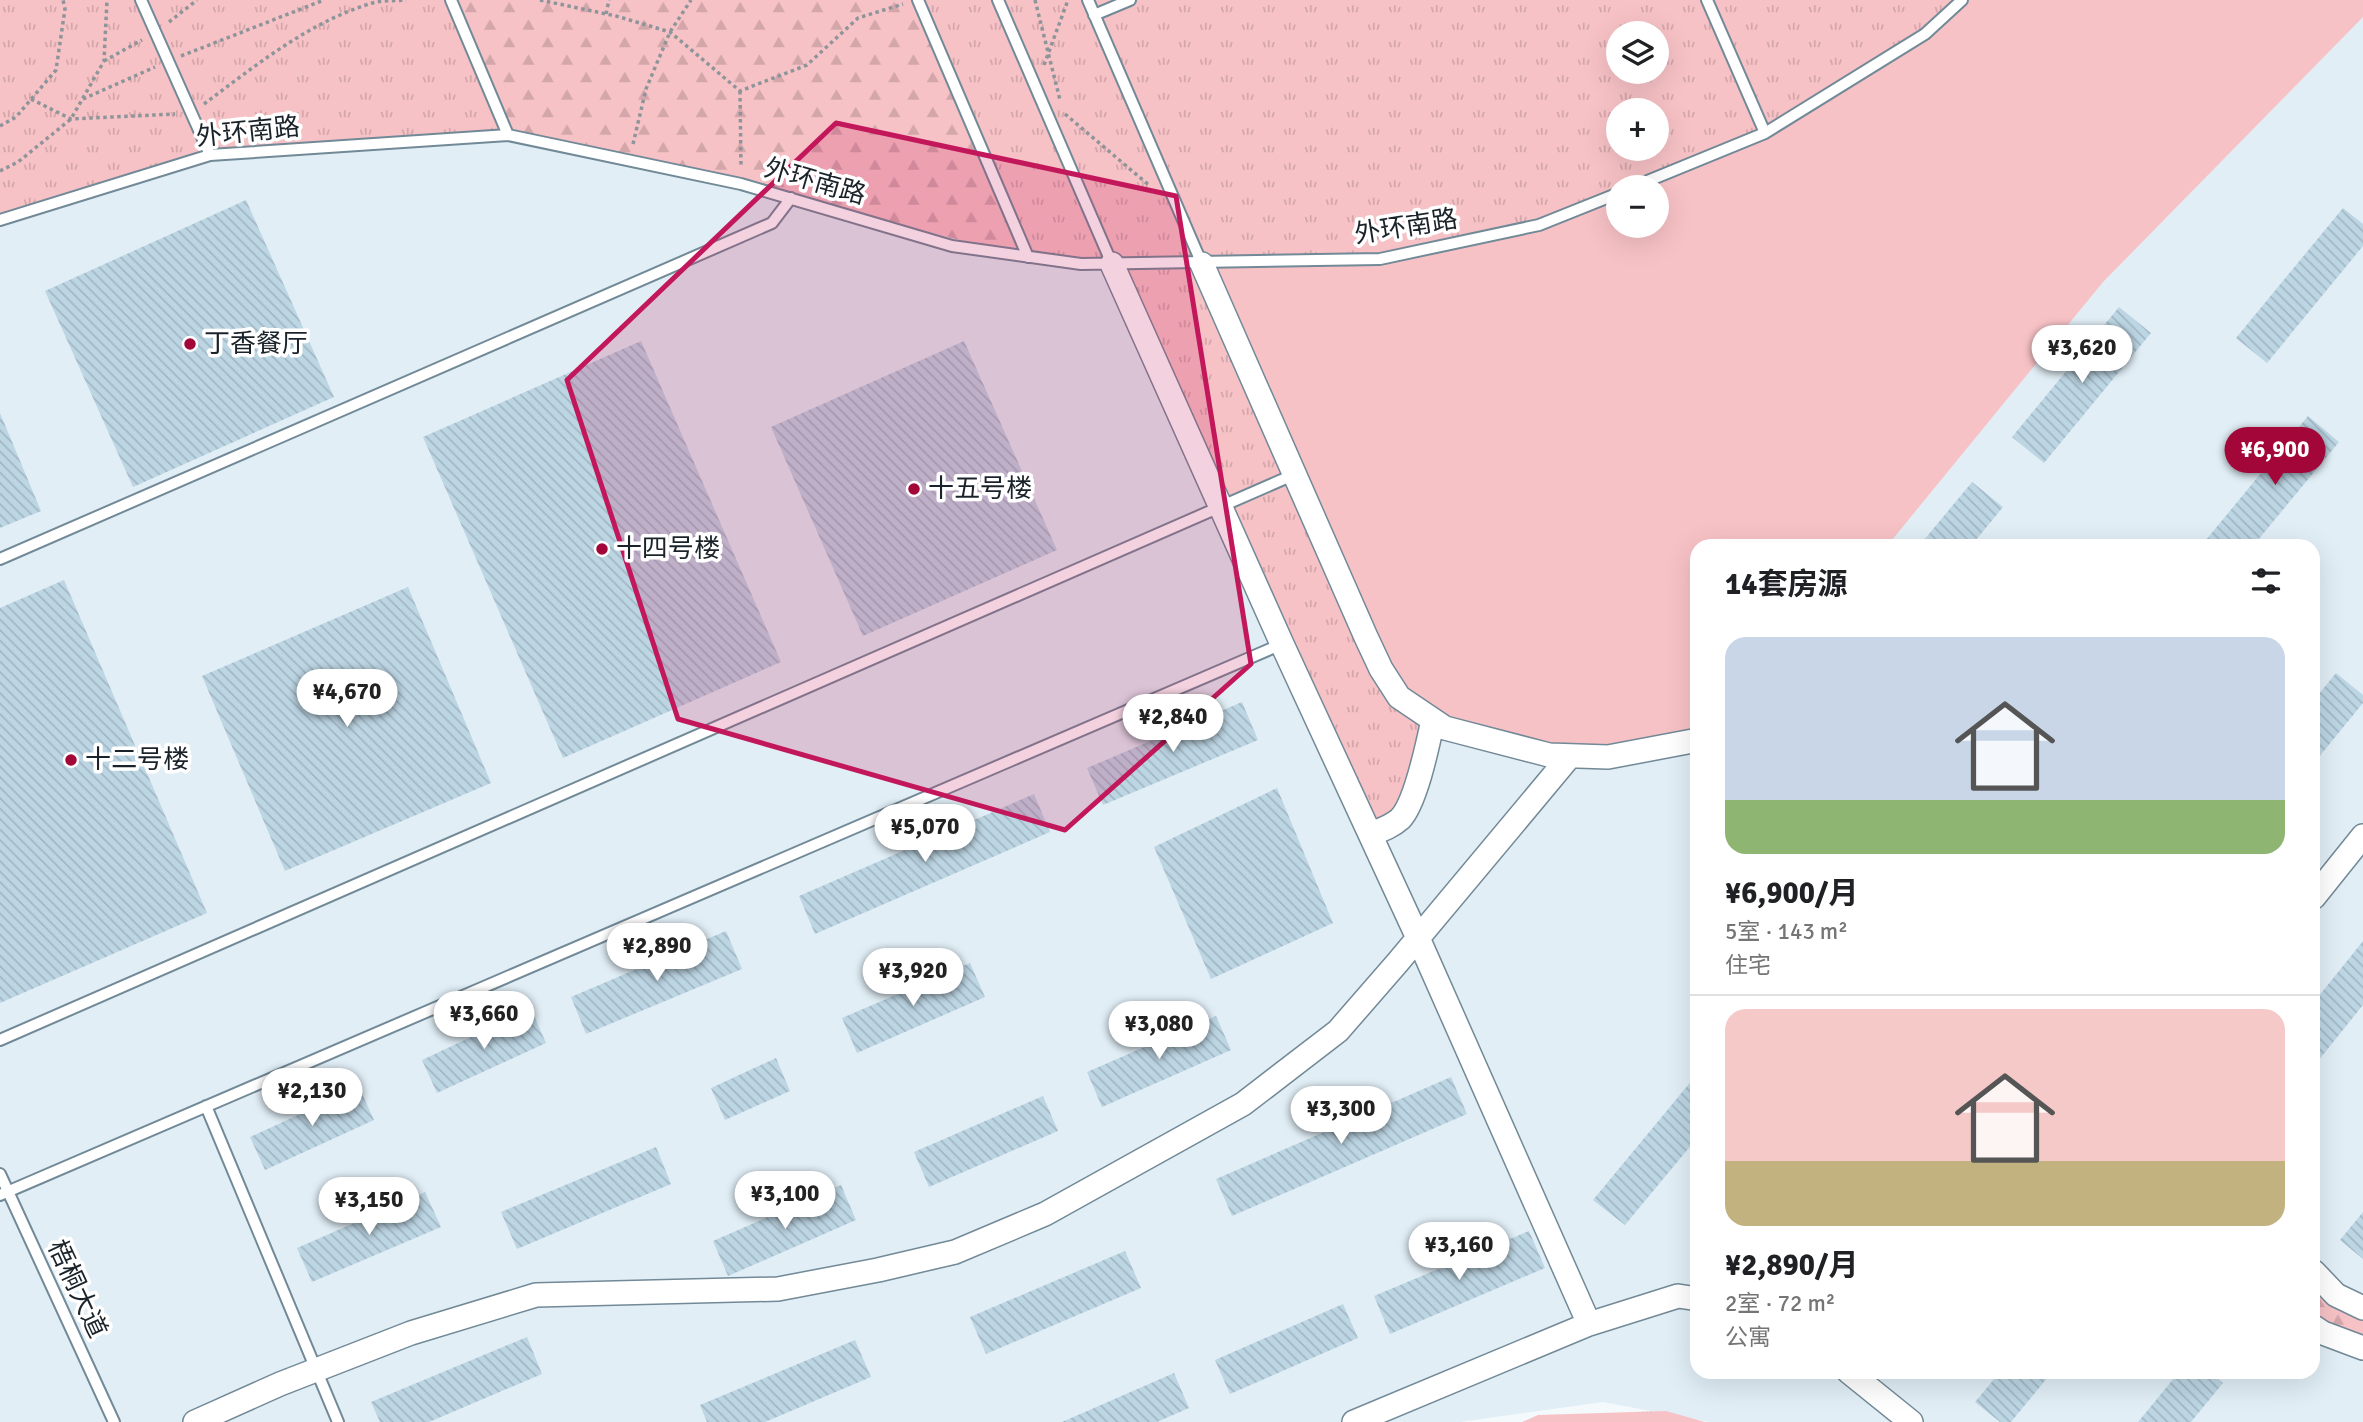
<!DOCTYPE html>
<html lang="zh">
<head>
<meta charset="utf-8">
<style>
	body { margin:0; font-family:Signika,"Noto Sans SC",sans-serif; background:#f6f6f6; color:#202124; height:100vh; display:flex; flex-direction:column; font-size:26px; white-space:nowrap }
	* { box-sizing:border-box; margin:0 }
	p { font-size:23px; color:#757577 }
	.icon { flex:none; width:38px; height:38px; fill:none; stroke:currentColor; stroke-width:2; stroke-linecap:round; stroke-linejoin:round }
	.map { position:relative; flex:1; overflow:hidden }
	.side { position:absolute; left:1690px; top:539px; width:630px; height:840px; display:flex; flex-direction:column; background:#fff; border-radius:21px; box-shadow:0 7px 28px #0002 }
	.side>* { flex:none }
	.tools { position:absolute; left:1606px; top:21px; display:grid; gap:14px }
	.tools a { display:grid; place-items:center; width:63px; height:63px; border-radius:50%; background:#fff; box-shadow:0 7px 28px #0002; font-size:35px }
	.price { position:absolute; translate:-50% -60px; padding:0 16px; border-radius:24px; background:#fff; color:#222; font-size:23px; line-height:46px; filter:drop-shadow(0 2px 4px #0008) }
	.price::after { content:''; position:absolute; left:50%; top:42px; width:21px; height:16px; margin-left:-10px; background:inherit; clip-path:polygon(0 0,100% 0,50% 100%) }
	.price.active { background:#a30639; color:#fff }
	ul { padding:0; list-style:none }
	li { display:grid; align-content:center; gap:14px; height:371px; padding:0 35px }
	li+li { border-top:2px solid #e0e0e0 }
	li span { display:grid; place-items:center; height:217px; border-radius:21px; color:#555 }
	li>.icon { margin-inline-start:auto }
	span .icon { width:126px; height:126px; fill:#fffc; stroke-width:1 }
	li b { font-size:30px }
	h2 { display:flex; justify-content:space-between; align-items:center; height:84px; padding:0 35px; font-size:30px }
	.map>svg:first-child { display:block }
</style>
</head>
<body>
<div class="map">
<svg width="2363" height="1422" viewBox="0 0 2363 1422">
	<defs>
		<pattern id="grass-tufts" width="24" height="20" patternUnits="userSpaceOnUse" patternTransform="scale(1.75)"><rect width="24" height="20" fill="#f7c2c6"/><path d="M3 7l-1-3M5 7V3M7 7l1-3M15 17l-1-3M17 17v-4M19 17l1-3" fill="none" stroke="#d3a6aa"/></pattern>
		<pattern id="forest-firs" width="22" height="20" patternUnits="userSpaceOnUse" patternTransform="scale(1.75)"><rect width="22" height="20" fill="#f7c2c6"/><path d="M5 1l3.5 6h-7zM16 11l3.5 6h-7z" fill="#d3a6aa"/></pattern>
		<pattern id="building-back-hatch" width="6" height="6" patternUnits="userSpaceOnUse" patternTransform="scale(1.75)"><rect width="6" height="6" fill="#bdd6e4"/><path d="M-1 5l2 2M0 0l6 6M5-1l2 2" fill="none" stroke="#a2b7c4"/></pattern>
	</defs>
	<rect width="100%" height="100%" fill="#f4f9fc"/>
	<!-- built -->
	<path fill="#e1eef6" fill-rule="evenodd" d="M0 0H2363V1422H1710L1603 1402 1460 1422H0ZM1619 33H1657V72H1619ZM1619 110H1657V149H1619ZM1619 187H1657V226H1619ZM1698 546H2314V1372H1698Z"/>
	<!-- grass -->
	<path fill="url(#grass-tufts)" fill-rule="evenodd" d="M0 0H451L508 135 210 155 0 220Z
		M918 0H1962L1925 34 1765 133 1633 187H1619V193L1433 720 1412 796 1370 834 1112 264 1028 257ZM1619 33H1657V72H1619ZM1619 110H1657V149H1619Z
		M1666 1411 1705 1422H1522L1538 1415Z"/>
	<!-- forest -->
	<path fill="url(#forest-firs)" d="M450 0H918L1028 257 791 198 508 135Z
		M2314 1272 2363 1308V1348L2314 1327Z"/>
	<!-- park -->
	<path fill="#f7c2c6" d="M1962 0H2363V17L2103 282 1887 546H1698L1697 740 1608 757 1496 742 1399 697 1202 264 1380 259 1539 225 1619 193V226H1657V187H1633L1765 133 1925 34Z"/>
	<!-- building -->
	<path fill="url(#building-back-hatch)" d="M246 200 334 397 133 487 45 291Z
		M2343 208 2363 224V246L2267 363 2236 338Z
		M2119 307 2151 333 2044 463 2012 437Z
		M641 341 781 662 563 758 423 437Z
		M964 341 1057 550 863 636 771 427Z
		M0 413 41 511 0 528Z
		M2308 416 2339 442 2253 546H2201Z
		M1972 482 2003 507 1971 546H1919Z
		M64 580 207 913 0 1003V608Z
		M408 587 491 783 285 871 202 676Z
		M2336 673 2363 695V703L2314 763V700Z
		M1242 702 1258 740 1103 805 1087 768Z
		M1277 788 1333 923 1211 979 1154 847Z
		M1034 794 1050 832 815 934 799 896Z
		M726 931 742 969 586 1034 571 997Z
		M2363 941V1005L2314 1066V1002Z
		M970 963 985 997 857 1053 842 1018Z
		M531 1009 546 1043 437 1093 422 1060Z
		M1216 1016 1231 1050 1102 1107 1087 1072Z
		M776 1058 790 1091 725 1120 711 1088Z
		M1698 1073V1137L1625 1225 1593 1200Z
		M1451 1077 1467 1114 1232 1216 1216 1179Z
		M359 1087 374 1120 265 1170 250 1137Z
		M1043 1096 1058 1131 929 1187 914 1152Z
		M656 1147 671 1184 517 1249 501 1212Z
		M841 1185 856 1220 728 1276 713 1241Z
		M425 1192 441 1227 312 1282 297 1248Z
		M2363 1212V1259L2340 1240Z
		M1529 1231 1545 1268 1390 1334 1374 1296Z
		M1125 1251 1141 1288 986 1354 970 1317Z
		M1343 1304 1358 1338 1230 1394 1215 1360Z
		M527 1337 542 1374 429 1422H380L371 1402Z
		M855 1340 871 1377 765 1422H707L700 1405Z
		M2000 1372H2052L2011 1422H2000L1975 1402Z
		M2179 1372H2209L2223 1383 2191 1422H2138Z
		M1174 1373 1189 1408 1157 1422H1062Z"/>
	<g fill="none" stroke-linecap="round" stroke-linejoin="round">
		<!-- service casing -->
		<g stroke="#728997" stroke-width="14">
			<path id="service" d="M141 0 210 155
				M451 0 508 135
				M918 0 1028 257
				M998 0 1112 264
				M1088 0 1202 264
				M1707 0 1765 133
				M1094 15 1130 0
				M1633 187 1765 133 1925 34 1962 0
				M0 220 210 155 508 135 741 184 952 246 1081 264 1380 259 1539 225 1619 193
				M0 559 772 223 791 198
				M0 1040 1293 475
				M206 1106 338 1422
				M0 1174 114 1422
				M0 1195 1282 644"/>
		</g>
		<!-- minor casing -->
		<g stroke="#728997" stroke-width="26">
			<path id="minor" d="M1112 264 1282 644 1418 938 1589 1324 1678 1296 1698 1299
				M1202 264 1366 637 1381 669 1399 697 1445 728 1549 755 1608 757 1698 740
				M1370 834C1381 830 1391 827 1400 819 1416 803 1428 743 1433 720
				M2314 897 2363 836
				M2314 1272 2336 1295 2363 1308
				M2314 1327 2323 1333 2363 1348
				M1849 1372 1911 1422
				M195 1422 280 1384 411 1333 536 1295 778 1289 878 1270 955 1252 1045 1214 1243 1104 1338 1031 1398 962 1570 756
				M1354 1422 1589 1324"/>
		</g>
		<!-- path -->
		<path stroke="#8e959a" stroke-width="3.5" stroke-dasharray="3.5 3.5" stroke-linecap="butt" d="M540 0 616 16 670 32 740 91 807 65 858 18 903 4
			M1035 0 1060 100
			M606 14 609 0
			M169 22 197 0
			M181 56 324 0
			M104 61 142 40
			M1044 65 1068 0
			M740 91 741 167
			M31 99 71 119 175 114
			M83 99 155 67
			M204 104C255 66 308 23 369 4 380 0 394 1 406 0
			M1065 114 1150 186
			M0 126 16 117 56 70 65 9 63 0
			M633 144 646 89 670 32 691 0
			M0 171 18 162 71 119 104 61 107 0"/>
		<!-- service -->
		<use href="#service" stroke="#fff" stroke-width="10"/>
		<!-- minor -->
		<use href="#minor" stroke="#fff" stroke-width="23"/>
	</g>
	<!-- marked area -->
	<path fill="#c2185b" fill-opacity="0.2" stroke="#c2185b" stroke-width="5" stroke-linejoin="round" d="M836 123 1176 196 1251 664 1065 830 678 719 567 380Z"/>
	<!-- markers -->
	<g fill="#a30639" stroke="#fff" stroke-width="2.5">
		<circle cx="190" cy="344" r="7"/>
		<circle cx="914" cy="489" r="7"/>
		<circle cx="602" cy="549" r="7"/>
		<circle cx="71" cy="760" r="7"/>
	</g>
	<g text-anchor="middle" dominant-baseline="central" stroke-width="7" stroke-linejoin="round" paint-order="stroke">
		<!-- street labels -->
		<g font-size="26" fill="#1a2329" stroke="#fff">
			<text transform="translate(248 132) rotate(-6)">外环南路</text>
			<text transform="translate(815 182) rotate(16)">外环南路</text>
			<text transform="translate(1406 227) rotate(-9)">外环南路</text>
			<text transform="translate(77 1289) rotate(65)">梧桐大道</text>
		</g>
		<!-- poi labels -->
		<g font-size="26" fill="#1a2329" stroke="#fff" text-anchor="start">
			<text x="204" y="344">丁香餐厅</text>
			<text x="928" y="489">十五号楼</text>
			<text x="616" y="549">十四号楼</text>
			<text x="85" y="760">十二号楼</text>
		</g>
	</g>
</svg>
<div class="tools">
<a><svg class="icon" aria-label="layers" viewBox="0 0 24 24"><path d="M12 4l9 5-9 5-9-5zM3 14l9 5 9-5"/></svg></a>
<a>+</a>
<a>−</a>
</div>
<b class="price" style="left:2082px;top:385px">¥3,620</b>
<b class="price active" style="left:2275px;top:487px">¥6,900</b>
<b class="price" style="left:347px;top:729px">¥4,670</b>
<b class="price" style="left:1173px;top:754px">¥2,840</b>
<b class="price" style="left:925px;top:864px">¥5,070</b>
<b class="price" style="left:657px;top:983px">¥2,890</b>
<b class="price" style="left:913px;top:1008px">¥3,920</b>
<b class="price" style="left:484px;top:1051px">¥3,660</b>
<b class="price" style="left:1159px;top:1061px">¥3,080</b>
<b class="price" style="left:312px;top:1128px">¥2,130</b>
<b class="price" style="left:1341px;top:1146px">¥3,300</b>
<b class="price" style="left:785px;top:1231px">¥3,100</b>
<b class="price" style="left:369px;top:1237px">¥3,150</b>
<b class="price" style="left:1459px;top:1282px">¥3,160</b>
<section class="side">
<h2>14套房源<svg class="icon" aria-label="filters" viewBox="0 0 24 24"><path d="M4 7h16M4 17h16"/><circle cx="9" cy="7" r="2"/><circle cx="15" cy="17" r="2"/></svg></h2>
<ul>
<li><span style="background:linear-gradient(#c9d6e8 75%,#8fb573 0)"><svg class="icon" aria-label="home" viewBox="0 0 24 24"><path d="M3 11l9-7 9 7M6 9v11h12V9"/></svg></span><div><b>¥6,900/月</b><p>5室 · 143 m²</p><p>住宅</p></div></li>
<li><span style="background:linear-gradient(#f6c9c9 70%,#c2b280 0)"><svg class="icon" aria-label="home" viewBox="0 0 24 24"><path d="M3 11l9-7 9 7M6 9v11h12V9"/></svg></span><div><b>¥2,890/月</b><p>2室 · 72 m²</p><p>公寓</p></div></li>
</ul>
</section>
</div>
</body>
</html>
